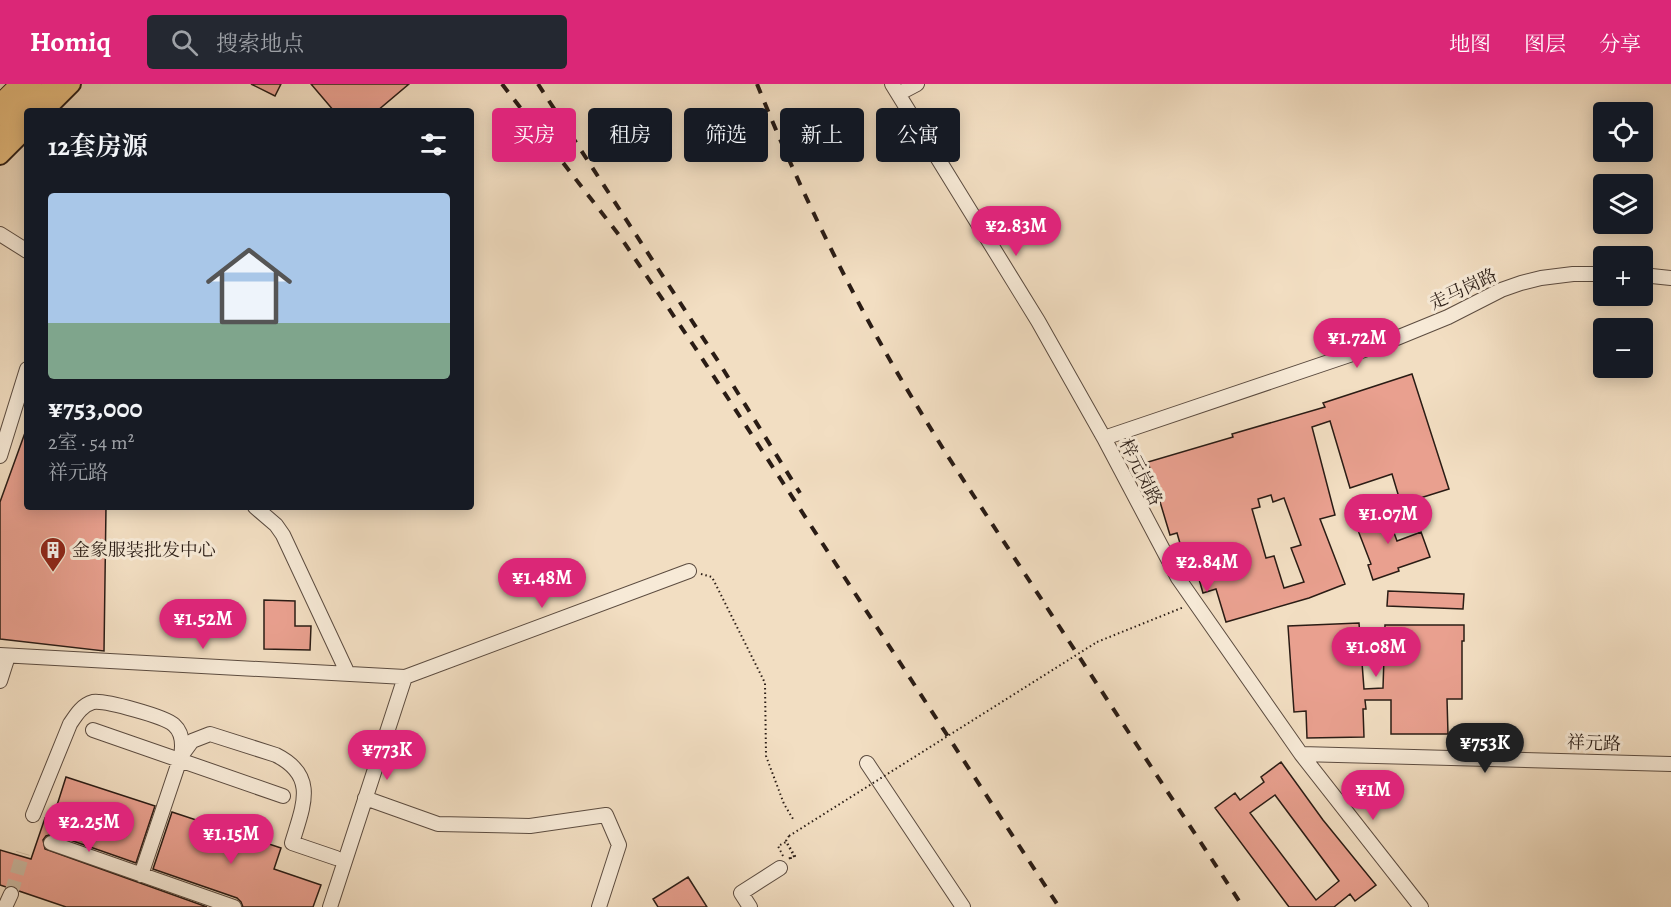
<!DOCTYPE html>
<html lang="zh">
<head>
<meta charset="utf-8">
<style>
	body { margin:0; font-family:Alegreya,"Noto Serif SC",serif; background:#242831; color:#f1f3f6; height:100vh; display:flex; flex-direction:column; font-size:22px; white-space:nowrap }
	* { box-sizing:border-box; margin:0 }
	p { font-size:20px; color:#9ea1a6 }
	.icon { flex:none; width:33px; height:33px; fill:none; stroke:currentColor; stroke-width:2; stroke-linecap:round; stroke-linejoin:round }
	.map { position:relative; flex:1; overflow:hidden }
	.drawer { position:absolute; left:24px; top:24px; width:450px; height:402px; display:flex; flex-direction:column; background:#171b24; border-radius:6px; box-shadow:0 3px 15px #0003 }
	.drawer>* { flex:none }
	.guide { position:absolute; left:492px; top:24px; width:570px; height:54px; display:flex; gap:12px }
	.buttons { position:absolute; left:1593px; top:18px; display:grid; gap:12px }
	.buttons a { display:grid; place-items:center; width:60px; height:60px; border-radius:6px; background:#171b24; box-shadow:0 3px 15px #0003; font-size:30px }
	.price { position:absolute; translate:-50% -51px; padding:0 14px; border-radius:21px; background:#db2777; color:#fff; font-size:20px; line-height:39px; filter:drop-shadow(0 2px 3px #0008) }
	.price::after { content:''; position:absolute; left:50%; top:36px; width:18px; height:14px; margin-left:-9px; background:inherit; clip-path:polygon(0 0,100% 0,50% 100%) }
	.price.current { background:#222; color:#fff }
	ul { padding:0; list-style:none }
	li { display:grid; align-content:center; gap:12px; height:318px; padding:0 24px }
	li span { display:grid; place-items:center; height:186px; border-radius:6px; color:#555 }
	li>.icon { margin-inline-start:auto }
	span .icon { width:108px; height:108px; fill:#fffc; stroke-width:1 }
	li b { font-size:26px }
	h2 { display:flex; justify-content:space-between; align-items:center; height:72px; padding:0 24px; font-size:26px }
	.tag { padding:0 21px; border-radius:6px; background:#171b24; box-shadow:0 3px 15px #0003; font-size:21px; line-height:54px }
	.tag.current { background:#db2777; color:#fff }
	header { display:flex; align-items:center; gap:36px; box-sizing:border-box; height:84px; padding:0 30px; background:#db2777; color:#fff }
	header strong { font-size:28px }
	nav { display:flex; gap:33px; margin-inline-start:auto; font-size:21px }
	.search { width:420px; height:54px; background:#242831; display:flex; align-items:center; gap:15px; box-sizing:border-box; padding:0 21px; border-radius:6px; color:#9ea1a6; font-size:22px }
	.map>svg:first-child { display:block }
</style>
</head>
<body>
<header>
<strong>Homiq</strong>
<div class="search"><svg class="icon" aria-label="search" viewBox="0 0 24 24"><circle cx="10" cy="10" r="6"/><path d="M15 15l6 6"/></svg>搜索地点</div>
<nav><a>地图</a><a>图层</a><a>分享</a></nav>
</header>
<div class="map">
<svg width="1671" height="823" viewBox="0 0 1671 823">
	<rect width="100%" height="100%" fill="#f2dec2"/>
	<filter id="stains"><feTurbulence type="fractalNoise" baseFrequency=".00333" numOctaves="4"/><feColorMatrix values="0 0 0 0 .2 0 0 0 0 .09 0 0 0 0 .02 0 0 0 .5 -.17"/></filter>
	<radialGradient id="worn" r=".72"><stop offset=".6" stop-color="#630" stop-opacity="0"/><stop offset="1" stop-color="#630" stop-opacity=".3"/></radialGradient>
	<!-- building -->
	<path fill="#e9a08f" stroke="#2a1c15" stroke-width="1.5" fill-rule="evenodd" d="M251 0H281L275 12Z
		M311 0H409L377 27H334Z
		M1412 290 1449 405 1401 420 1392 390 1350 404 1330 337 1312 343 1335 431 1320 435 1345 500 1309 514 1226 538 1216 505 1203 509 1194 478 1186 480 1177 449 1170 451 1148 378 1233 353 1232 350 1325 323 1323 319ZM1271 411 1273 418 1284 414 1301 461 1291 464 1304 498 1284 504 1274 472 1266 474 1252 425 1260 423 1258 415Z
		M26 346 27 423H106L104 567 0 555V418Z
		M1385 424 1397 457 1421 448 1430 473 1398 484 1399 487 1373 496 1368 481 1371 480 1354 436Z
		M1388 507 1464 510 1463 525 1387 522Z
		M264 516 295 517V542H311L310 566 264 565Z
		M1359 539 1364 605 1383 604 1385 541H1464V557H1462V615H1447L1448 650H1391V616H1365L1366 625H1363L1364 653 1307 654 1306 627 1294 628 1288 542Z
		M1281 678 1323 736 1376 801 1355 817 1350 810 1334 823H1289L1215 724 1235 709 1240 716 1264 698 1261 693ZM1275 711 1339 797 1316 816 1250 729Z
		M66 693 155 722 136 779 53 750 46 752 43 756 45 765 207 823H66L19 807 14 802 6 803 0 801V766L31 775 45 734 52 737Z
		M172 728 281 764 274 785 321 801 313 823H243L241 818 237 814 153 785Z
		M688 793 707 823H658L653 815Z"/>
	<g fill="none" stroke-linecap="round" stroke-linejoin="round">
		<!-- minor-tunnel -->
		<path stroke="#cab79f" stroke-width="14" stroke-dasharray="14 7" stroke-linecap="butt" d="M11 810 23 769"/>
		<!-- minor casing -->
		<g stroke="#5c4c40" stroke-width="16">
			<path id="minor" d="M892 0 1038 237 1104 354 1178 494 1301 670 1421 823
				M898 10 917 0
				M0 150 27 167
				M1642 191 1671 194
				M1104 354 1382 260 1448 233 1501 206 1521 199 1541 194 1573 190H1604
				M0 372 27 285
				M255 423 276 441 283 451 348 590
				M0 571 405 593 689 487
				M0 597 8 572
				M93 646 283 712
				M1301 670 1671 680
				M867 679 963 823
				M365 714 438 740 530 742 606 731 619 761 599 823
				M33 731 70 640C76 631 82 621 93 618 105 616 166 633 174 641 183 649 183 661 181 672
				M51 759 234 823
				M141 791 181 672 192 657 210 650 276 671C318 692 303 722 292 759L336 774
				M5 823 11 810
				M330 823 405 593
				M750 823 741 809 780 784"/>
		</g>
		<!-- major casing -->
		<g stroke="#2a1c15" stroke-width="20">
			<path id="major" d="M45 27 72 0
				M0 34 34 0
				M0 72 27 45"/>
		</g>
		<!-- highway casing -->
		<g stroke="#2a1c15" stroke-width="22">
			<path id="highway" d="M0 21 21 0
				M29 27 56 0
				M0 56 27 29"/>
		</g>
		<!-- path -->
		<path stroke="#2a1c15" stroke-width="2" stroke-dasharray="1.5 3" stroke-linecap="butt" d="M701 490 712 493 765 599 766 672 784 720 793 735
			M1097 558 1184 523
			M789 752 786 757 795 772 789 775
			M783 772 778 762 786 758 794 772 788 775"/>
		<!-- minor -->
		<use href="#minor" stroke="#f7ead7" stroke-width="14"/>
		<!-- major -->
		<use href="#major" stroke="#e9bf81" stroke-width="16"/>
		<!-- highway -->
		<use href="#highway" stroke="#e9bf81" stroke-width="20"/>
		<!-- rail -->
		<path stroke="#2a1c15" stroke-width="4" stroke-dasharray="10 10" stroke-linecap="butt" d="M502 0 619 151 694 262 1059 823
			M538 0 718 277 800 409
			M757 0C792 87 832 171 877 253 899 293 923 332 947 371L1243 823"/>
		<!-- path-bridge -->
		<path stroke="#2a1c15" stroke-width="2" stroke-dasharray="1.5 3" stroke-linecap="butt" d="M789 752 1097 558"/>
	</g>
	<!-- icons -->
	<defs>
		<g id="building-pin" transform="scale(1.35)"><path d="M0 17L-7.5 6A9.5 9.5 0 1 1 7.5 6Z" fill="#8f2418" stroke="#f7ead7"/><path d="M-4-6H4V6H1V3H-1V6H-4ZM-2.5-4.3h1.7v1.8h-1.7ZM.8-4.3h1.7v1.8H.8ZM-2.5-1h1.7V.8h-1.7ZM.8-1h1.7V.8H.8Z" fill="#fff"/></g>
	</defs>
	<g fill-rule="evenodd">
		<use href="#building-pin" x="53" y="466"/>
	</g>
	<g text-anchor="middle" dominant-baseline="central" stroke-width="6" stroke-linejoin="round" paint-order="stroke">
		<!-- street labels -->
		<g font-size="18" fill="#2a1c15" stroke="#f7ead7">
			<text transform="translate(1463 205) rotate(-25)">走马岗路</text>
			<text transform="translate(1141 388) rotate(63)">梓元岗路</text>
			<text transform="translate(1594 659) rotate(2)">祥元路</text>
		</g>
		<!-- poi labels -->
		<g font-size="18" fill="#2a1c15" stroke="#f7ead7" text-anchor="start">
			<text x="72" y="466">金象服装批发中心</text>
		</g>
	</g>
	<rect width="100%" height="100%" filter="url(#stains)"/>
	<rect width="100%" height="100%" fill="url(#worn)"/>
</svg>
<div class="buttons">
<a><svg class="icon" aria-label="locate" viewBox="0 0 24 24"><circle cx="12" cy="12" r="6"/><path d="M12 2v4M12 18v4M2 12h4M18 12h4"/></svg></a>
<a><svg class="icon" aria-label="layers" viewBox="0 0 24 24"><path d="M12 4l9 5-9 5-9-5zM3 14l9 5 9-5"/></svg></a>
<a>+</a>
<a>−</a>
</div>
<b class="price" style="left:1016px;top:173px">¥2.83M</b>
<b class="price" style="left:1357px;top:285px">¥1.72M</b>
<b class="price" style="left:1388px;top:461px">¥1.07M</b>
<b class="price" style="left:1207px;top:509px">¥2.84M</b>
<b class="price" style="left:542px;top:525px">¥1.48M</b>
<b class="price" style="left:203px;top:566px">¥1.52M</b>
<b class="price" style="left:1376px;top:594px">¥1.08M</b>
<b class="price current" style="left:1485px;top:690px">¥753K</b>
<b class="price" style="left:387px;top:697px">¥773K</b>
<b class="price" style="left:1373px;top:737px">¥1M</b>
<b class="price" style="left:89px;top:769px">¥2.25M</b>
<b class="price" style="left:231px;top:781px">¥1.15M</b>
<div class="guide">
<a class="tag current">买房</a>
<a class="tag">租房</a>
<a class="tag">筛选</a>
<a class="tag">新上</a>
<a class="tag">公寓</a>
</div>
<section class="drawer">
<h2>12套房源<svg class="icon" aria-label="filters" viewBox="0 0 24 24"><path d="M4 7h16M4 17h16"/><circle cx="9" cy="7" r="2"/><circle cx="15" cy="17" r="2"/></svg></h2>
<ul>
<li><span style="background:linear-gradient(#a9c7e8 70%,#7fa58c 0)"><svg class="icon" aria-label="home" viewBox="0 0 24 24"><path d="M3 11l9-7 9 7M6 9v11h12V9"/></svg></span><div><b>¥753,000</b><p>2室 · 54 m²</p><p>祥元路</p></div></li>
</ul>
</section>
</div>
</body>
</html>
